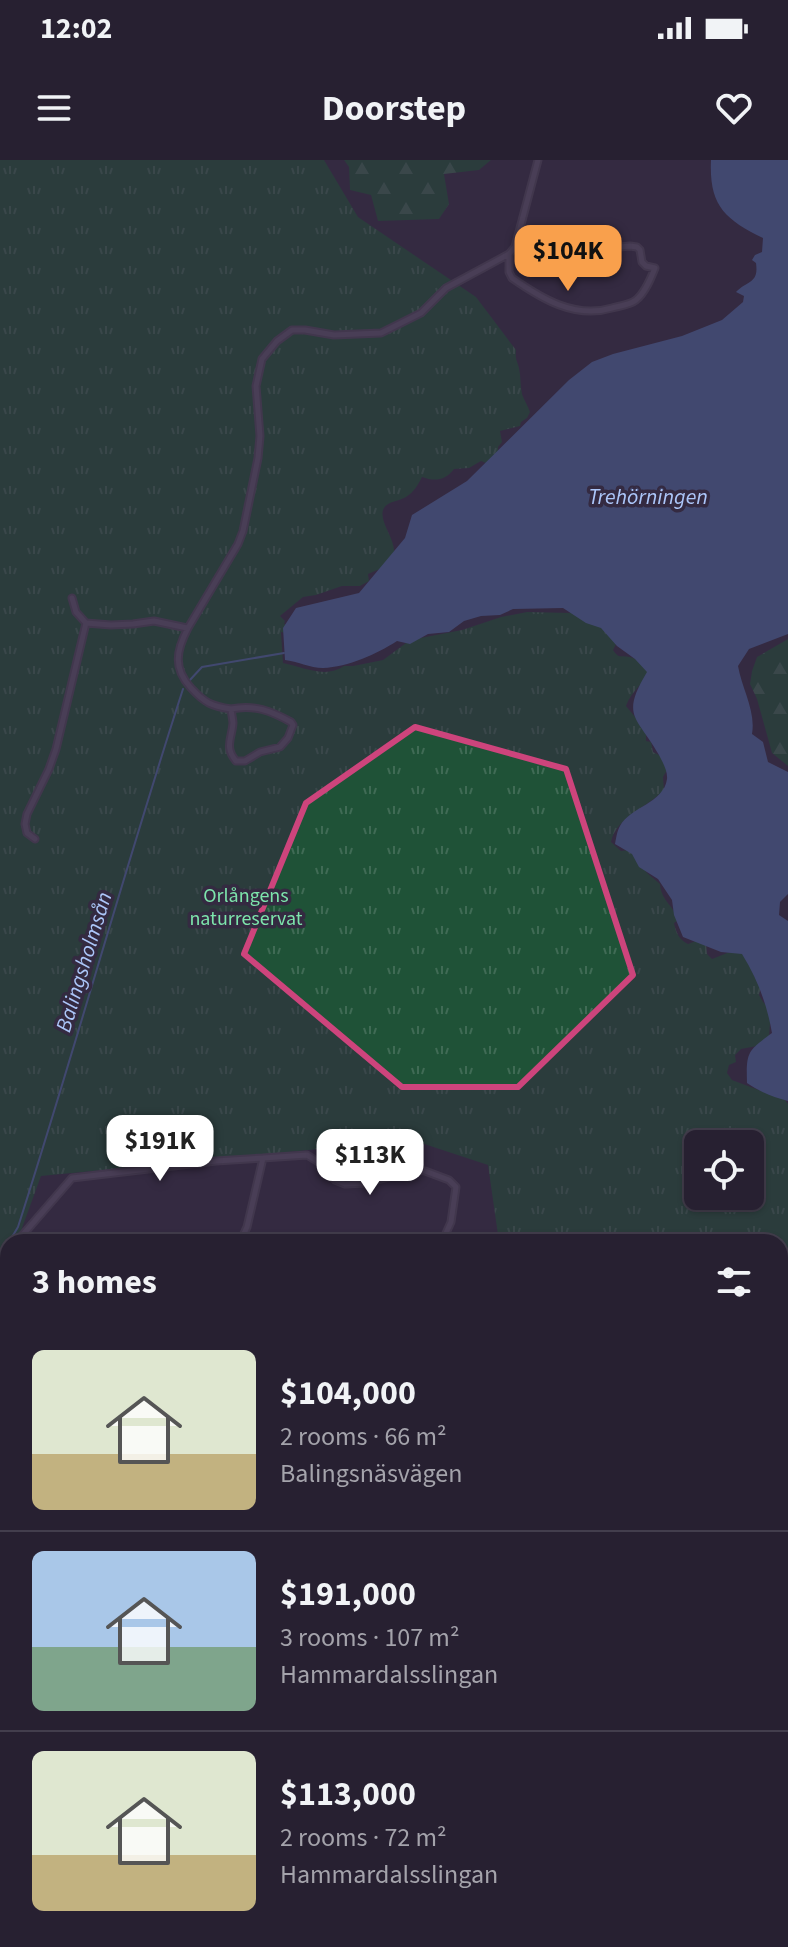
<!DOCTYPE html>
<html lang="en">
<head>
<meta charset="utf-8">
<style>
	body { margin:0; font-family:"Source Sans 3",sans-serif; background:#2f2839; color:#f1f3f6; height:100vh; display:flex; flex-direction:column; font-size:30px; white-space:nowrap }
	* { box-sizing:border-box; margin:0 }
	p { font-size:26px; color:#a4a3ab }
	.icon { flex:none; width:44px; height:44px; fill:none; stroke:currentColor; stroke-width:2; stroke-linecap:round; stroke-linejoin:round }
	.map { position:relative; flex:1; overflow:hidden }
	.side { position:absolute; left:0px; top:1074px; width:788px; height:714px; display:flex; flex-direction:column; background:#272031; border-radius:24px 24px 0 0; box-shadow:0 2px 6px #0004,0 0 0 2px #433e4d }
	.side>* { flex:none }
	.controls { position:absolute; left:684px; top:970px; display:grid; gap:16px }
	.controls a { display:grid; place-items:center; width:80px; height:80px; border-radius:12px; background:#272031; box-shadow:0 2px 6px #0004,0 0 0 2px #433e4d; font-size:40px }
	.price { position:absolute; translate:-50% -68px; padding:0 18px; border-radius:16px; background:#fff; color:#222; font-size:26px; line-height:52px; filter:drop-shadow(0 2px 4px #0008) }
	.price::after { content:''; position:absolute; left:50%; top:48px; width:24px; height:18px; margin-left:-12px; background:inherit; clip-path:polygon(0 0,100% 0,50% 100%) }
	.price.active { background:#f9a04c; color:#111 }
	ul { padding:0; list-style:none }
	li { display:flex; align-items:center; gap:24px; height:200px; padding:0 32px }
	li+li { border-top:2px solid #433e4d }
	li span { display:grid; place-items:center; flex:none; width:224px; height:160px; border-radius:12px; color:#555 }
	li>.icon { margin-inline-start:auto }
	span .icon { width:96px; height:96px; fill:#fffc; stroke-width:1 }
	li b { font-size:34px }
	h2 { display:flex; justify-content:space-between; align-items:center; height:96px; padding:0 32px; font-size:34px }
	.status { display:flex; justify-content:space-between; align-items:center; height:56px; padding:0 40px; background:#272031; direction:ltr }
	.status svg { height:22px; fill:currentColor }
	header { display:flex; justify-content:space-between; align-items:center; height:104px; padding:0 32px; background:#272031; font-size:36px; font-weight:700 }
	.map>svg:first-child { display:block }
</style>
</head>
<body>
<div class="status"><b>12:02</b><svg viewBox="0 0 49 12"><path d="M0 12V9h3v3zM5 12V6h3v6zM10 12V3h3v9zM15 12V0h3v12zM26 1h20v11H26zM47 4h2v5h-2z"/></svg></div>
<header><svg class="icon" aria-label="menu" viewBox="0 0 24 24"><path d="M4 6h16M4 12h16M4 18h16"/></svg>Doorstep<svg class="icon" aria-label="heart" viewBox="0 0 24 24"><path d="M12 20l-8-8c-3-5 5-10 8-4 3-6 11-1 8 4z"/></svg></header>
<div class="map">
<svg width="788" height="1787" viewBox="0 0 788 1787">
	<defs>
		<pattern id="forest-firs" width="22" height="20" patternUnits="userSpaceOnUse" patternTransform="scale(2)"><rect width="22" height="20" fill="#1f5237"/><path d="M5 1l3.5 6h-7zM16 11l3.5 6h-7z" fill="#406b55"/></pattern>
		<pattern id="park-tufts" width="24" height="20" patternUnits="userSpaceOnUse" patternTransform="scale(2)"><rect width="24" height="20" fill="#1f5237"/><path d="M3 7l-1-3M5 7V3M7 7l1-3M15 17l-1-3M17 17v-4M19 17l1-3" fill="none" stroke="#406b55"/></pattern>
	</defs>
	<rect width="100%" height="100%" fill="#342a41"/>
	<!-- forest -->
	<path fill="url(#forest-firs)" d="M344 0H491L479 10 444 14 449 44 439 59 378 61 371 35 350 30 349 7Z
		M788 479V606L772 593 757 539 750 524 752 511 757 497Z
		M0 1274 8 1278V1398L0 1403Z
		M788 1323V1399L780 1403V1325Z
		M3 1696H8V1780H599L600 1787H0V1697Z
		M788 1708V1785L669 1787 666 1780H780V1713Z"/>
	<!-- park -->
	<path fill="url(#park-tufts)" fill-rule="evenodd" d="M0 0H324L358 57 476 137 516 190C515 199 517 200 519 208 521 216 520 225 522 234 524 240 528 246 530 252L527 258 521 262 520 266 500 271 502 282 498 287V291L486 303 481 301 469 308 454 309C446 320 435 322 422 317 418 325 414 332 406 337 400 341 388 341 384 348 375 363 409 390 386 406 381 409 374 411 368 414L369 421 360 426H342L316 435 303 437 280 456 285 461 284 464 289 465 293 475 281 472 283 503C304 507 325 519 344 506H353L383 500 410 480 462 470 501 457 527 452 573 453 606 470 616 484 613 490C619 499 620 495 630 497 636 498 646 506 652 510 643 523 631 532 626 546L646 570V581L651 582 653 592 661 596 667 610 663 617 664 630C647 648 617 656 611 682L621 691 630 690 647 713 660 724C661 742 676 746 677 761L674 763C676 772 679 780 688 784L696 781 706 784 707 794 712 799 727 793 743 791 754 807 752 810 761 827 759 835 763 842 771 850 769 877 757 886 741 889 735 895 736 902 729 905 727 913 732 920 785 940 788 944V1108H780V1082H499L488 1005 412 980 41 1016 18 1079 16 1082H8V1095L0 1108ZM698 984H750V1036H698Z
		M0 1469H8V1648L0 1652Z"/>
	<!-- water -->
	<path fill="#506da7" d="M711 0H788V474L749 489 738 506C742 529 756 551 752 574L763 582 768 602 788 612V734L780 742 779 755 788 761V941C773 937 760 932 747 923 746 891 748 891 772 873 767 844 757 818 742 794L721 792 683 777 674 755 672 740 658 719 639 707 632 694 615 684C616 679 617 671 620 666 630 647 664 643 667 619 668 611 662 601 659 595 637 556 620 557 647 512L635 499 617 486 601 468 586 463 563 448 513 449 500 455 481 456 464 461 449 472 428 474 410 484 397 481C377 494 348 507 323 508 310 508 297 501 285 500L283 468 296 448 359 433 405 378 412 355 467 321 569 220 592 202 613 194 682 176 722 160 743 142 744 136 736 132C747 120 759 124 756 103L752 100 755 95 762 92 763 78C724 59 709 45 711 0Z"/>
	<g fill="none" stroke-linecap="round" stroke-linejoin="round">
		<!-- stream -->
		<path stroke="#506da7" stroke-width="2" d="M189 521 202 507 284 493
			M9 1082 18 1067C75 889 125 708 183 529
			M0 1096 7 1084"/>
		<!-- street casing -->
		<g stroke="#51485b" stroke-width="9">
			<path id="street" d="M509 95V112L512 118C542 139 575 159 612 148 619 146 630 145 636 140 645 133 651 118 655 108L646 106 642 102 640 90 637 87 630 86 558 93 515 87
				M72 438 76 452 86 463 111 465 133 464 154 461 187 468
				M231 549C254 544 271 551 291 562L293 565 288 578 280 587 260 592 245 601H236C224 587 232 578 233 563 233 561 231 550 231 549 211 546 205 543 191 528 173 508 176 491 188 468L238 384 243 371 258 298 260 276 256 226 262 199 277 181 292 170H305L334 175 381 173 421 153 446 128 509 94 515 87 538 0
				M35 679 27 673 25 664 27 654 49 609 56 589 86 463
				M263 998 307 995 320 1003 335 1020 345 1024 366 1023 416 1010 425 1011 449 1020 456 1027 451 1062 442 1082
				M20 1082V1078L72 1018 216 1001 263 998 247 1067 240 1082
				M780 1173 788 1171
				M0 1264H8
				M780 1430 788 1424
				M780 1530 788 1529
				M780 1622 788 1620
				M780 1649 788 1637
				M602 1780 603 1787"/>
		</g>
		<!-- secondary casing -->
		<g stroke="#51485b" stroke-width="11">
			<path id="secondary" d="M780 1316 788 1314
				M0 1663 8 1659"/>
		</g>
		<!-- street -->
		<use href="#street" stroke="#625770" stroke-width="5"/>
		<!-- secondary -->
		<use href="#secondary" stroke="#8d6b80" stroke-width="7"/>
	</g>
	<!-- marked area -->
	<path d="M0 0H788V1787H0ZM415 567 566 609 633 815 518 927H402L244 794 306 643Z" fill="#342a41" fill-opacity=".55" fill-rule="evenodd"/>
	<path fill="none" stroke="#cd447c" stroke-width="6" stroke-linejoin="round" d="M415 567 566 609 633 815 518 927H402L244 794 306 643Z"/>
	<g text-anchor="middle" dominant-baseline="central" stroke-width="7" stroke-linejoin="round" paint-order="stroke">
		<!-- park labels -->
		<g font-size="20" fill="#7de5ac" stroke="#342a41">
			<text x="246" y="736">Orlångens<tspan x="246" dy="23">naturreservat</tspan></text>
		</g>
		<!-- water labels -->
		<g font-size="22" font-style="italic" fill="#acc6f9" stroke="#342a41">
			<text x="648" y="337">Trehörningen</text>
			<text transform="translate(84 802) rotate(-73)">Balingsholmsån</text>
		</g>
	</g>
</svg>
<div class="controls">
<a><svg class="icon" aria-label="locate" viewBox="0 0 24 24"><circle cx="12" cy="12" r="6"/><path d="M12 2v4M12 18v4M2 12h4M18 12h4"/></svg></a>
</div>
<b class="price active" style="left:568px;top:133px">$104K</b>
<b class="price" style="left:160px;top:1023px">$191K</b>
<b class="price" style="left:370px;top:1037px">$113K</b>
<section class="side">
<h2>3 homes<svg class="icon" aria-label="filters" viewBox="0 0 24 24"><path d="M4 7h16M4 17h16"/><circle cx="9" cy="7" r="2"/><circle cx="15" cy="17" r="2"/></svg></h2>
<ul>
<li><span style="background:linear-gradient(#dfe7d0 65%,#c2b280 0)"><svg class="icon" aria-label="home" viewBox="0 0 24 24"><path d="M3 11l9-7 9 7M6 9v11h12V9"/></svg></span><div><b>$104,000</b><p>2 rooms · 66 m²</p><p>Balingsnäsvägen</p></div></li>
<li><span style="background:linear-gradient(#a9c7e8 60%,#7fa58c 0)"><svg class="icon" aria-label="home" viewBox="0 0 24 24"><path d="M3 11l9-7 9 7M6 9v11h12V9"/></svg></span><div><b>$191,000</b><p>3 rooms · 107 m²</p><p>Hammardalsslingan</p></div></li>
<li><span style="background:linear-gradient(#dfe7d0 65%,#c2b280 0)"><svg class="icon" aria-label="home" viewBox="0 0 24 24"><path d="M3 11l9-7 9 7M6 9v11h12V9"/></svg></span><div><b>$113,000</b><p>2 rooms · 72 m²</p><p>Hammardalsslingan</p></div></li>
</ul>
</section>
</div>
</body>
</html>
